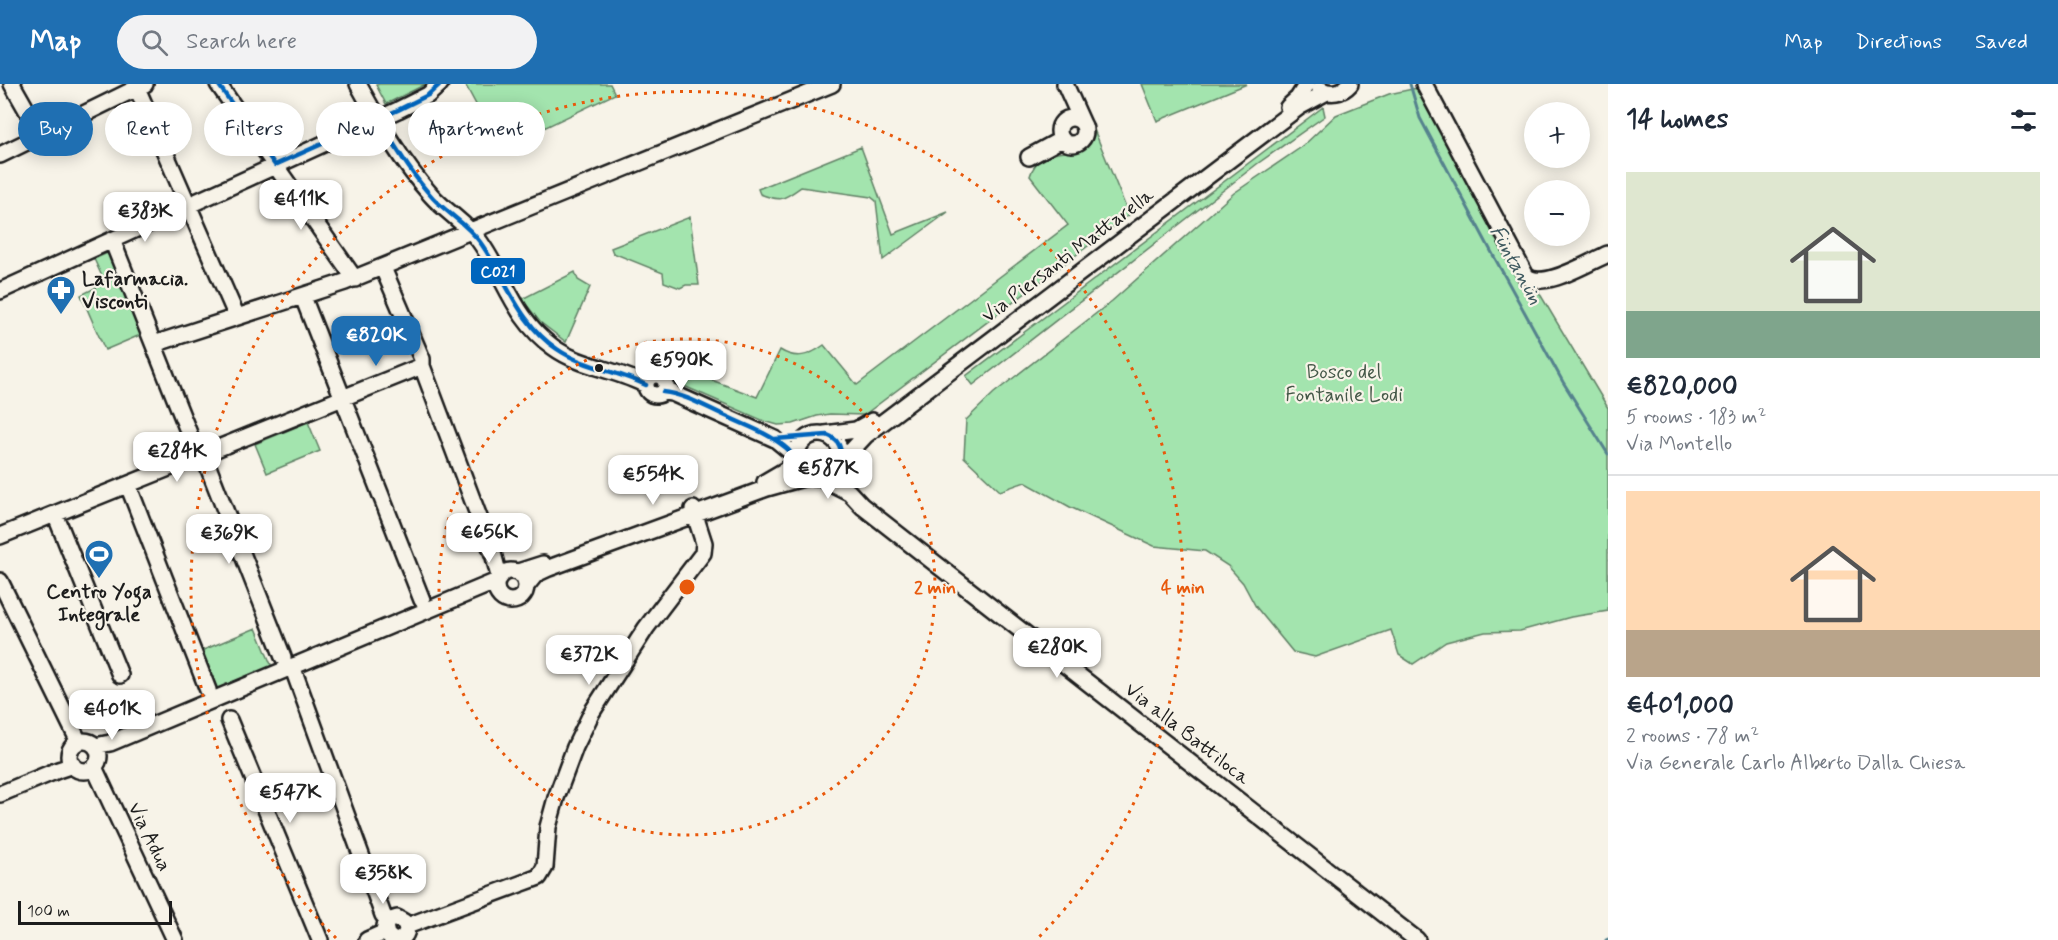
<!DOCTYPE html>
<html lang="en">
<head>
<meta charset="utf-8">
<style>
	body { margin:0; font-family:Mynerve,sans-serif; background:#f2f2f3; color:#1f2937; height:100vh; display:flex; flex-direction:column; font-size:22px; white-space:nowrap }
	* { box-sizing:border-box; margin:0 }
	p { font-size:20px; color:#747a83 }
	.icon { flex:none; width:33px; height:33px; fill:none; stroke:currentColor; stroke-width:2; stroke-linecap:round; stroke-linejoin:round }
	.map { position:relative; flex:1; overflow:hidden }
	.sheet { display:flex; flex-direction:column; background:#fff; width:450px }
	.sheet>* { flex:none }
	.banner { position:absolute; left:18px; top:18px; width:570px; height:54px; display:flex; gap:12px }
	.fabs { position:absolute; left:1524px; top:18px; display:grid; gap:12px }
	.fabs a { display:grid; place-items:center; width:66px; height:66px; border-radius:50%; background:#fff; box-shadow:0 3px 15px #0003; font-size:30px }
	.scale { position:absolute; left:18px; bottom:15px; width:154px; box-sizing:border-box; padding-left:6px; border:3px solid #1c1c1c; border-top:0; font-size:16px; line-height:21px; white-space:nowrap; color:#1c1c1c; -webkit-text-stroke:4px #f7f3e8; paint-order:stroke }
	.price { position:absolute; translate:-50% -51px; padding:0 14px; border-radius:12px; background:#fff; color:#222; font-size:20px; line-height:39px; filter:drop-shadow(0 2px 3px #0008) }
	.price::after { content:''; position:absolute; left:50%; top:36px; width:18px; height:14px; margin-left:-9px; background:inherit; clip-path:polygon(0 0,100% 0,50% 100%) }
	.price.active { background:#1f6fb2; color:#fff }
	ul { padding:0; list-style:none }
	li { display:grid; align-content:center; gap:12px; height:318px; padding:0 18px }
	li+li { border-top:2px solid #e0e1e3 }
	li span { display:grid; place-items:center; height:186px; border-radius:0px; color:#555 }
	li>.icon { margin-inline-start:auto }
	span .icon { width:108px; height:108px; fill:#fffc; stroke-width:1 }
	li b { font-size:26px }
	h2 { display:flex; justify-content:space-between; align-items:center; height:72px; padding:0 18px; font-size:26px }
	.tag { padding:0 21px; border-radius:27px; background:#fff; box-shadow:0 3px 15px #0003; font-size:21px; line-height:54px }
	.tag.active { background:#1f6fb2; color:#fff }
	header { display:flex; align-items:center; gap:36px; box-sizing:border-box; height:84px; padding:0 30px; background:#1f6fb2; color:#fff }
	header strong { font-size:28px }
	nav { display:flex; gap:33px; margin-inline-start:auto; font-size:21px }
	.search { width:420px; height:54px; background:#f2f2f3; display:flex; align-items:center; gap:15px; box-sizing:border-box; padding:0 21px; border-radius:33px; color:#747a83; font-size:22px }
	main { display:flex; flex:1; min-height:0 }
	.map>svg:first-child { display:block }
</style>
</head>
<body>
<header>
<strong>Map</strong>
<div class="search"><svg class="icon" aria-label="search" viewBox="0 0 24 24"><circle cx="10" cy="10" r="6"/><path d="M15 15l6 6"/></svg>Search here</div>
<nav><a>Map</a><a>Directions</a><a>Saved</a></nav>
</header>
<main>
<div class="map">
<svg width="1608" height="856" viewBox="0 0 1608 856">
	<rect width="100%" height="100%" fill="#f7f3e8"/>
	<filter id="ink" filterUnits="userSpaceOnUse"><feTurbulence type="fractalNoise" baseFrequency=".0167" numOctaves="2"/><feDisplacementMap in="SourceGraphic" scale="12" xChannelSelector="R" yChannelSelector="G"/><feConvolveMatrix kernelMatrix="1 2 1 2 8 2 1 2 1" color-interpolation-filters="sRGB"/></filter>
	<g filter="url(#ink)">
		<!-- green -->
		<path fill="#a3e4ae" stroke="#608065" stroke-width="1.5" d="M379 0H426L386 20 376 1Z
			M465 0H610L615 10 500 65Z
			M1142 0H1247L1157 37Z
			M1417 4 1608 324V527L1571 533 1520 547 1485 548 1446 558 1413 580 1399 571 1391 546 1315 573 1293 568 1256 523 1243 499 1228 482 1205 467 1154 462 1070 423 1025 398 1000 407 964 373 966 336 994 309 1112 217 1234 109 1303 62 1336 31 1389 10Z
			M1323 23 1325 32 1257 80 973 301 966 292Z
			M1093 43 1129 131 864 331 830 330 817 332 793 340 778 341 764 337 684 302 674 298 671 293 674 282 757 313 780 266C796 276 809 272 824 261L857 301 1068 141 1030 92C1042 52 1089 84 1093 43Z
			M861 63 893 150 948 128 883 176 876 117 871 113 801 103C783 116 781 118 760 110L758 105Z
			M690 133 699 201H686L680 204 664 198 663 189 613 169 611 164Z
			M112 167 145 249 105 266 81 211 105 199 94 175Z
			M575 188 578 196 590 203 566 258 540 238 522 215Z
			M308 338 320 367 267 389 255 360Z
			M256 544 272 583 218 606 201 567Z"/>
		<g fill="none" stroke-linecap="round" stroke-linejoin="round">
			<!-- stream -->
			<path stroke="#54828d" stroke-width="3" d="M1410 0 1420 34 1492 169 1563 298 1608 370
				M1606 856 1608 855"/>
			<!-- minor casing -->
			<g stroke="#1c1c1c" stroke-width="20">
				<path id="minor" d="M12 0 41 51
					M218 0 355 195
					M358 0C379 38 401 78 431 111 446 128 467 140 480 158 506 195 514 235 553 263 580 283 616 285 646 301
					M1065 0 1083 40
					M1424 0 1526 192C1543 207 1589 178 1608 170
					M137 4 237 233
					M1320 5C1331 11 1342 9 1350 0
					M1288 23 1298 14 1307 0
					M1059 47a13 13 0 1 1 26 0a13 13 0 1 1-26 0Z
					M0 71 145 0
					M1029 73 1062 55
					M112 156 198 372
					M383 184 422 275V282L494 473 499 492
					M0 207 398 26 428 11 440 0
					M303 213 422 516
					M154 260 345 198 832 0
					M646 301a10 10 0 1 1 20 0a10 10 0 1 1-20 0Z
					M663 308 672 309 775 355 797 373
					M797 372a22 22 0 1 1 44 0a22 22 0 1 1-44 0Z
					M825 350 856 346 872 337
					M203 370 283 573
					M840 379 866 351 1299 23 1327 8
					M821 394 849 408 862 422 1417 856
					M765 398 789 384 797 376
					M128 401 208 606
					M55 430 120 591
					M0 452 422 282
					M496 502a15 15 0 1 1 30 0a15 15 0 1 1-30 0Z
					M518 488 543 480
					M0 497 79 658
					M527 501 536 490 549 484 767 404 810 392
					M292 582 383 831 388 837
					M229 636 320 856
					M69 672a15 15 0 1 1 30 0a15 15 0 1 1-30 0Z
					M95 662 110 659 497 497
					M94 683 175 856
					M0 710 58 686 73 681
					M407 842 520 800 539 793 545 783 548 743 556 714 575 663 592 628 646 544 703 469 704 459 693 425
					M367 856 385 848
					M393 856 387 851 385 842 388 837 397 834 404 838C409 845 407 852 399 856"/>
			</g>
			<!-- minor -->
			<use href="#minor" stroke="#f7f3e8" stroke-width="15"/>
			<!-- bus-1 casing -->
			<g stroke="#f7f3e8" stroke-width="9">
				<path id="bus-1" d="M218 0 275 81 398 26 428 11 440 0
					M378 35C395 62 411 90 433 114 448 130 467 140 480 158 506 194 518 239 557 265 583 283 617 287 646 301
					M663 308C685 310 707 324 728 333 747 342 768 349 785 363 796 371 800 386 808 391 816 396 827 395 834 388 846 377 843 356 827 351L775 355"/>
			</g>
			<!-- bus-1 -->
			<use href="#bus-1" stroke="#0065bd" stroke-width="4.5"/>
		</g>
	</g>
	<!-- distance rings -->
	<g fill="none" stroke="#e8590c" stroke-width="3" stroke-dasharray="3 6">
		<circle cx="687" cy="503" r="248"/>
		<path d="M336 854A496 496 0 1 1 1038 854"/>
	</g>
	<!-- icons -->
	<defs>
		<g id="pharmacy-pin" transform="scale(1.5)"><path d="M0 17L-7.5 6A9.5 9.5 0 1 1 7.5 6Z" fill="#1f6fb2" stroke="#f7f3e8"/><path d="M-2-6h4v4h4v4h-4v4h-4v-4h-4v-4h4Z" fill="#fff"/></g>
		<g id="stadium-pin" transform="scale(1.5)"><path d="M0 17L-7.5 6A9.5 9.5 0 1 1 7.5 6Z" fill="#1f6fb2" stroke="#f7f3e8"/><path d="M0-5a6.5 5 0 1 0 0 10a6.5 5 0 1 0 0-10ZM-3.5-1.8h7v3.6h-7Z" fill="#fff"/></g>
	</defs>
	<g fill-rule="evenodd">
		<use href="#pharmacy-pin" x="61" y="206"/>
		<use href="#stadium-pin" x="99" y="470"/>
	</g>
	<!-- markers -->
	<circle fill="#1c1c1c" stroke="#f7f3e8" stroke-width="2" cx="599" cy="284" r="5"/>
	<g text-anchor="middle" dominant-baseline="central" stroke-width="4.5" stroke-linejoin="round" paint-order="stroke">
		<!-- street labels -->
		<g font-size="20" fill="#1c1c1c" stroke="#f7f3e8">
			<text transform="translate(1068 172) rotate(-37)">Via Piersanti Mattarella</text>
			<text transform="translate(1187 650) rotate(38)">Via alla Battiloca</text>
			<text transform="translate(149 753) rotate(64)">Via Adua</text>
		</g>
		<!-- poi labels -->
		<g font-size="20" font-weight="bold" fill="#1c1c1c" stroke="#f7f3e8" text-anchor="start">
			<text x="82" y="195">Lafarmacia.<tspan x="82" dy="23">Visconti</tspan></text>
			<text x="99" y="508" text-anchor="middle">Centro Yoga<tspan x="99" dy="23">Integrale</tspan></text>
		</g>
		<!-- park labels -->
		<g font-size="20" fill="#445848" stroke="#f7f3e8">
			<text x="1344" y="288">Bosco del<tspan x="1344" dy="23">Fontanile Lodi</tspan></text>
		</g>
		<!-- water labels -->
		<g font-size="21" font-style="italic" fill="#3d585e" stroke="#f7f3e8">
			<text transform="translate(1516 181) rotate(61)">Füntanün</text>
		</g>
	</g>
	<circle cx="687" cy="503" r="9" fill="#e8590c" stroke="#f7f3e8" stroke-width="3"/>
	<g font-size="18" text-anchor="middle" font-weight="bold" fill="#e8590c" stroke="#f7f3e8" stroke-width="4.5" stroke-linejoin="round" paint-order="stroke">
		<text x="935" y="509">2 min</text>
		<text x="1183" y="509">4 min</text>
	</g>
	<rect stroke="#f7f3e8" stroke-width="2" x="470" y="173" width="56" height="28" rx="6" fill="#0065bd"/>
	<g font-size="16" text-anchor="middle" font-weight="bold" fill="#fff">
		<text x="498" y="193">C021</text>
	</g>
</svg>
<div class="fabs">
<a>+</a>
<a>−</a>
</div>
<div class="scale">100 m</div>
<b class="price" style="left:301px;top:147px">€411K</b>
<b class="price" style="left:145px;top:159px">€383K</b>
<b class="price active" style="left:376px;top:283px">€820K</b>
<b class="price" style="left:681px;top:308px">€590K</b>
<b class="price" style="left:177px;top:399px">€284K</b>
<b class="price" style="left:828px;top:416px">€587K</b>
<b class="price" style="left:653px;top:422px">€554K</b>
<b class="price" style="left:489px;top:480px">€656K</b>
<b class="price" style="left:229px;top:481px">€369K</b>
<b class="price" style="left:1057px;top:595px">€280K</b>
<b class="price" style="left:589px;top:602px">€372K</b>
<b class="price" style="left:112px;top:657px">€401K</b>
<b class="price" style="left:290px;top:740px">€547K</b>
<b class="price" style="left:383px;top:821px">€358K</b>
<div class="banner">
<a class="tag active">Buy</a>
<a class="tag">Rent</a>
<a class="tag">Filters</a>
<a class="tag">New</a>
<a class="tag">Apartment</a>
</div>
</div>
<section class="sheet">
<h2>14 homes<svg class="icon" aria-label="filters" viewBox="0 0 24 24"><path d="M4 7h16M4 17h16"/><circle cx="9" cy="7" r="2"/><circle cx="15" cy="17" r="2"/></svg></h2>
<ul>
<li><span style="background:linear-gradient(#dfe7d0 75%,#7fa58c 0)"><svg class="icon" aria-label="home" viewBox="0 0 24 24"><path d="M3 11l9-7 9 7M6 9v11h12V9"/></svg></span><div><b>€820,000</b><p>5 rooms · 183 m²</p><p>Via Montello</p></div></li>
<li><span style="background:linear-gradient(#ffd9b3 75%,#b9a48a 0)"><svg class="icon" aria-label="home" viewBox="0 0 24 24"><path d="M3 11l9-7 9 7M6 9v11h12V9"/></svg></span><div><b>€401,000</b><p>2 rooms · 78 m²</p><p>Via Generale Carlo Alberto Dalla Chiesa</p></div></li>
</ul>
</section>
</main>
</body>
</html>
